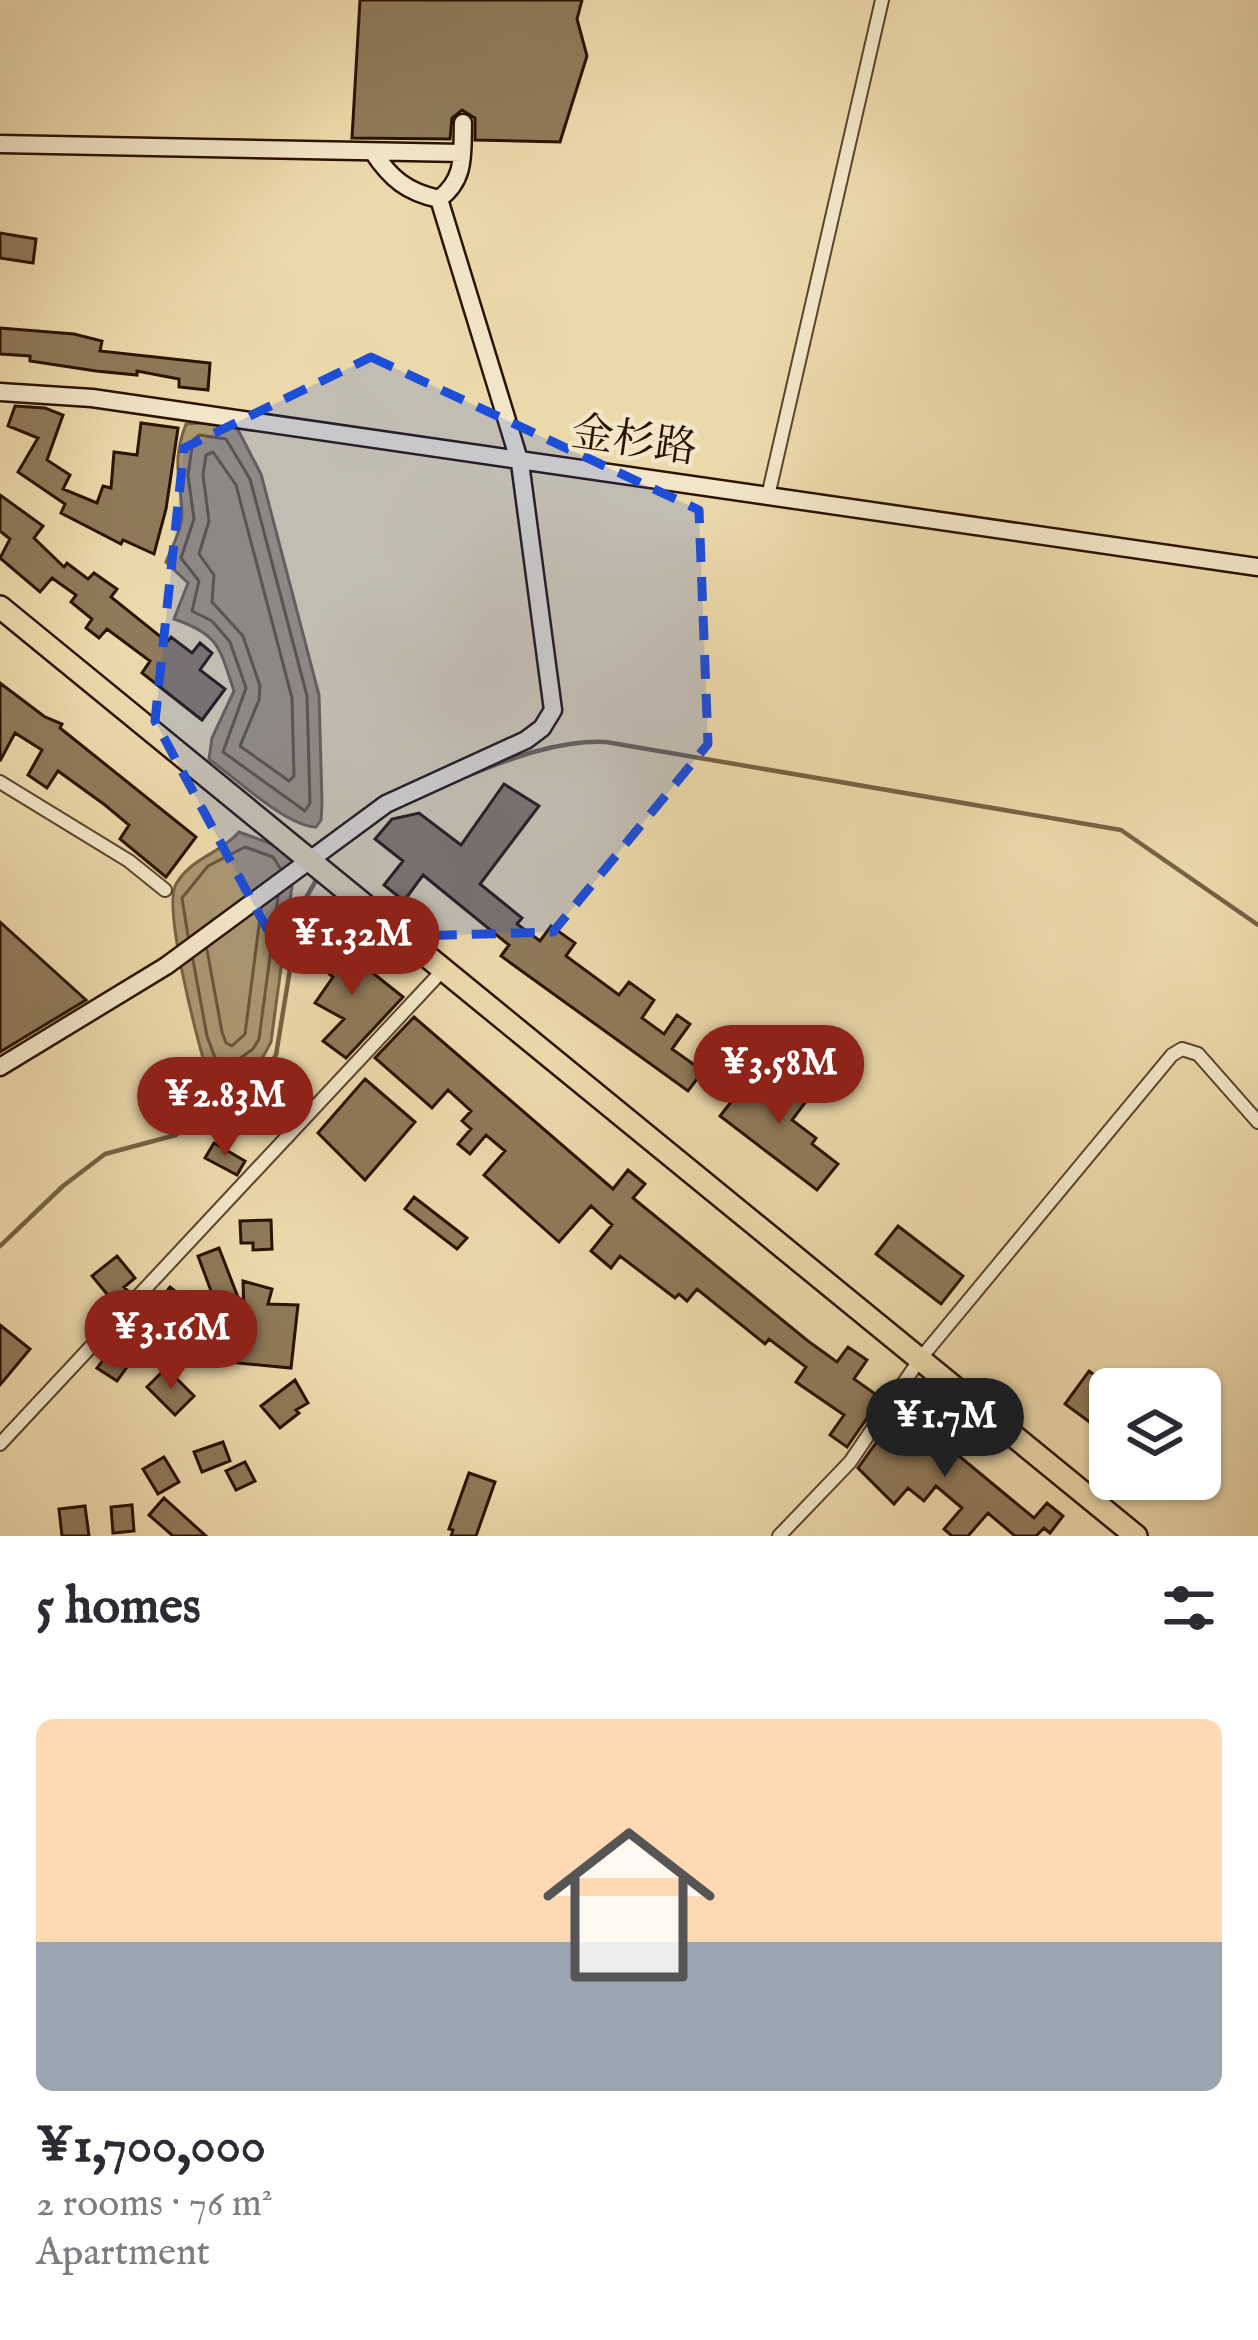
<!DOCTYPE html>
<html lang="en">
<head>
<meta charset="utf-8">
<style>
	body { margin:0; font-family:"IM FELL English","Noto Serif SC",serif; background:#f7f7f7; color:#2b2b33; height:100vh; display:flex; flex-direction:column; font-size:45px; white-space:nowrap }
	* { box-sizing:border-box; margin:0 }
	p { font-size:39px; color:#7c7c81 }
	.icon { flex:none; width:66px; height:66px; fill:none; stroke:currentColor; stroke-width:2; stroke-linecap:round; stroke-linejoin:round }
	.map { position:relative; height:1536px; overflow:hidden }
	.sheet { display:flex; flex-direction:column; background:#fff; flex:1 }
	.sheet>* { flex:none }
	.tools { position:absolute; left:1089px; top:1368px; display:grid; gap:24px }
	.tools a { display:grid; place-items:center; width:132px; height:132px; border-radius:18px; background:#fff; box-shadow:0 3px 9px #0004; font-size:60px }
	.price { position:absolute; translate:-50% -102px; padding:0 27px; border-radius:42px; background:#8f2418; color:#fff; font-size:39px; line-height:78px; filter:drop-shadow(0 3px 6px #0008) }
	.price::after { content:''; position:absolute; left:50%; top:72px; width:36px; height:27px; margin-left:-18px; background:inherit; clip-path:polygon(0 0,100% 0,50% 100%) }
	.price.active { background:#222; color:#fff }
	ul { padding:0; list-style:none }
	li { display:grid; align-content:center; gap:24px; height:636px; padding:0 36px }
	li span { display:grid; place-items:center; height:372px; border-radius:18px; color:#555 }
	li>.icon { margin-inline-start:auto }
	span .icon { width:216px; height:216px; fill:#fffc; stroke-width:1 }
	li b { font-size:51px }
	h2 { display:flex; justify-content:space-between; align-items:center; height:144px; padding:0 36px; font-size:51px }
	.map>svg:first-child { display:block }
</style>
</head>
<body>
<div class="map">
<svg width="1258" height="1536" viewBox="0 0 1258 1536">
	<rect width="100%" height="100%" fill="#ecd9ab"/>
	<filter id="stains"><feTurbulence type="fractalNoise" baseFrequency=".00167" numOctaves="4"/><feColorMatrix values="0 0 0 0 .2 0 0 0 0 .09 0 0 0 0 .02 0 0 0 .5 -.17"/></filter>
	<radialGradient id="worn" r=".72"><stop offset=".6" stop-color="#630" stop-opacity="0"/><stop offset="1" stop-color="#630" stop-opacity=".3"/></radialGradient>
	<!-- water -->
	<path fill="#aa9671" stroke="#776244" stroke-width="3" d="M202 423 237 428 261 474 319 695 322 803 321 820 316 827C286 826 234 777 209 759L212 738 234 691C219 647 220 635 174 619L188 583 166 562C171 548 182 530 182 514 181 478 171 463 186 424Z
		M239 832 280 847 293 861 292 886 271 1042 263 1057 219 1087 211 1084C200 1053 162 907 176 884 192 857 220 854 239 832Z"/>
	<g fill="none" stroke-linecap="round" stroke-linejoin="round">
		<!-- shore -->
		<path stroke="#6a5438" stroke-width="3" d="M199 435 226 439 250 479 307 696 310 803 305 811 223 752 246 688 230 642 212 621 192 611 199 581 181 558 194 519 188 475 193 440Z
			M213 452 236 485 292 698 294 776 289 781 240 746 259 700 260 686 243 636 212 602 214 575 199 554 209 521 203 475 206 455Z
			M188 936 182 898 208 866 245 847 273 857 280 868
			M207 950 222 1032 226 1043 232 1046 245 1034 261 910
			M193 960 207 1036 218 1066 225 1069 253 1049 259 1039 278 897"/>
		<!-- stream -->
		<path stroke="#776244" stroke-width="4.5" d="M467 776C511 758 559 740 606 742L1121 830 1258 925
			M0 1246 63 1186 105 1154 176 1135 261 1078 276 1055 300 908 318 877"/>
	</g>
	<!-- building -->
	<path fill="#8f7a59" stroke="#2a1300" stroke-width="3" d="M360 0H582L577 19 587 56 560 142 475 140V118L462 110 452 118 450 139 352 138Z
		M0 233 36 239 33 263 0 258Z
		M0 328 74 334 102 341 100 351 210 363 208 390 179 387V379L137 371V375L96 371 30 361V356L0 354Z
		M15 406 45 408 63 415 47 460 70 475 63 489 97 503 103 486 111 488 114 452 137 455 141 423 178 428 166 509 154 554 123 540 121 544 61 513 65 504 18 472 38 438 8 426Z
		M0 495 43 526 34 538 64 567 67 563 88 579 94 573 117 589 111 597 167 642 171 637 192 653 200 643 212 653 200 670 225 689 202 720 142 673 150 661 107 629 99 638 86 628 92 619 71 602 76 595 52 578 40 592 0 558 10 539 0 531Z
		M0 683 45 717 62 724 60 728 196 837 166 877 120 839 129 825 105 805 58 771 47 788 28 775 42 750 15 733 0 761Z
		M504 784 539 806 480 884 522 918 517 924 540 941 551 926 575 943 566 956 619 995 629 982 654 1000 642 1018 664 1034 677 1015 690 1024 672 1049 703 1071 688 1091 501 956 509 945 423 875 404 901 384 885 403 861 375 839 392 819 419 813 461 845Z
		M0 922 86 1000 0 1052Z
		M329 938 403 997 346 1058 323 1041 344 1019 315 1003 333 977 312 959Z
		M414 1017 613 1189 628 1170 645 1184 633 1198 808 1341 837 1362 848 1347 867 1360 854 1379 881 1398 847 1447 830 1435 844 1415 796 1382 806 1367 769 1339 765 1344 697 1289 687 1301 679 1294 675 1298 620 1256 611 1268 591 1251 612 1225 591 1206 559 1242 484 1175 505 1151 486 1135 470 1154 458 1144 471 1129 462 1121 471 1111 448 1090 432 1108 375 1058Z
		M776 1070 810 1096 792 1120 816 1138 812 1144 838 1164 817 1190 720 1116 750 1078 762 1088Z
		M365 1079 415 1122 365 1180 318 1133Z
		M214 1143 245 1161 237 1175 205 1158Z
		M414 1197 467 1238 457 1249 405 1209Z
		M271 1220 272 1249 253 1250V1243H241L240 1221Z
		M898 1226 963 1276 941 1304 876 1254Z
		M219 1248 244 1313 243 1281 272 1289 268 1304 298 1305 291 1368 187 1358V1352L145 1342 117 1381 97 1368 145 1305 152 1310 170 1287 193 1305 217 1307 198 1256Z
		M117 1256 135 1278 124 1287 128 1291 116 1305 92 1276Z
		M0 1325 30 1349 0 1385Z
		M166 1368 194 1396 175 1415 147 1387Z
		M1089 1371 1110 1386V1437L1065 1404Z
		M295 1380 308 1403 296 1410 299 1413 280 1428 261 1406Z
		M901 1408 1034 1518 1047 1503 1063 1516 1050 1533 1044 1528 1036 1536H1015L988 1513 968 1536H952L944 1529 962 1508 936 1486 924 1501 908 1488 894 1504 858 1468Z
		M223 1442 230 1461 202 1472 194 1452Z
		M164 1457 179 1482 158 1494 143 1469Z
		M245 1462 255 1481 236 1490 226 1471Z
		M469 1473 495 1482 476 1536H451L453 1530 449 1529Z
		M164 1498 206 1536H173L149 1515Z
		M132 1505 134 1531 113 1533 111 1507Z
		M85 1506 89 1536H62L59 1509Z"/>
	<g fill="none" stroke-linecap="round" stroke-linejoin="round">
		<!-- street casing -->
		<g stroke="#5a442b" stroke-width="16">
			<path id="street" d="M768 496 882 0
				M0 782 129 861 165 890
				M0 1444 443 970
				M779 1536 850 1462 920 1359 1172 1055 1182 1049 1198 1054 1258 1122"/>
		</g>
		<!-- secondary casing -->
		<g stroke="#2a1300" stroke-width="21">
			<path id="secondary" d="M0 144 462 153
				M373 152C391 179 407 192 439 199 466 179 462 154 463 123
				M0 392 92 398 1258 567
				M0 1067 166 966 386 804 526 740 542 728 553 710 520 463 439 199"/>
		</g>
		<!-- highway casing -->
		<g stroke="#2a1300" stroke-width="26">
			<path id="highway" d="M0 607 1136 1536"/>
		</g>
		<!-- street -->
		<use href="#street" stroke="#f3e6c8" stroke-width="12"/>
		<!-- secondary -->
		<use href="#secondary" stroke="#f3e6c8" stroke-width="16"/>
		<!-- highway -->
		<use href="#highway" stroke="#ecd9ab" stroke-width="21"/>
	</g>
	<!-- marked area -->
	<path fill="#1d4ed8" fill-opacity="0.2" stroke="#1d4ed8" stroke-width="9" stroke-dasharray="24 15" stroke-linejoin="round" d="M371 357 699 510 708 744 553 932 273 940 155 721 184 448Z"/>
	<g text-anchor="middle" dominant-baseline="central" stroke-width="9" stroke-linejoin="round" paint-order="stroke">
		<!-- street labels -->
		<g font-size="42" fill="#2a1300" stroke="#f3e6c8">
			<text transform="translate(634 442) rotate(8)">金杉路</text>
		</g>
	</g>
	<rect width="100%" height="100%" filter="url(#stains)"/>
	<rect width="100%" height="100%" fill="url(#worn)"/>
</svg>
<div class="tools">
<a><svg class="icon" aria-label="layers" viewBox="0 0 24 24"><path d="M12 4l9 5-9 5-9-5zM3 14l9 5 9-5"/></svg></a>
</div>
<b class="price" style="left:352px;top:998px">¥1.32M</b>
<b class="price" style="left:779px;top:1127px">¥3.58M</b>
<b class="price" style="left:225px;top:1159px">¥2.83M</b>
<b class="price" style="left:171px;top:1392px">¥3.16M</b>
<b class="price active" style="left:945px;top:1480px">¥1.7M</b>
</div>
<section class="sheet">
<h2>5 homes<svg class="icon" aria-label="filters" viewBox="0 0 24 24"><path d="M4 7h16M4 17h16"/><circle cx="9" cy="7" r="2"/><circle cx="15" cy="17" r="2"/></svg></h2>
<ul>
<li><span style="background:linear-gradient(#ffd9b3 60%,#9aa5b1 0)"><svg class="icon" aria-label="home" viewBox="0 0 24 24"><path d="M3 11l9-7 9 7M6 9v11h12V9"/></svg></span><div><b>¥1,700,000</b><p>2 rooms · 76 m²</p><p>Apartment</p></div></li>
</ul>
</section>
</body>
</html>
